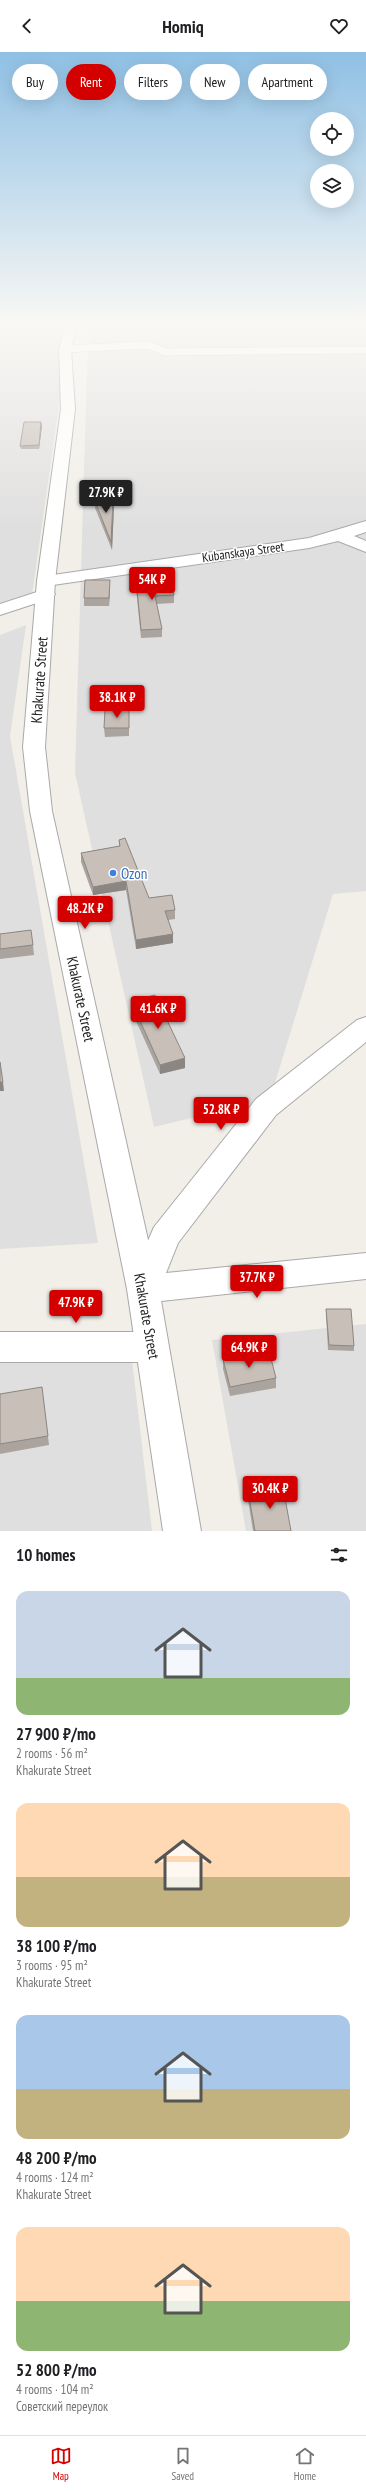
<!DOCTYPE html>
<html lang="en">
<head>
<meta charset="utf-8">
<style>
	body { margin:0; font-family:"PT Sans Narrow",sans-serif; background:#f6f6f6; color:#202124; height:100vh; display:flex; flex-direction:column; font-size:15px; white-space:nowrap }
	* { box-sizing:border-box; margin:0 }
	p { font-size:13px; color:#757577 }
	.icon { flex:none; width:22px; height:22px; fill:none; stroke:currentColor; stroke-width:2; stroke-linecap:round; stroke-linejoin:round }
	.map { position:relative; height:1479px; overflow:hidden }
	.sheet { display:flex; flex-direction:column; background:#fff; flex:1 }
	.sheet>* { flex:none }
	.top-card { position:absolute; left:12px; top:12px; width:342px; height:36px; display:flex; gap:8px }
	.buttons { position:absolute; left:310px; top:60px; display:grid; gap:8px }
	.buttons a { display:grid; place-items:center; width:44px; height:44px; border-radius:50%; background:#fff; box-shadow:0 4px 16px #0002; font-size:20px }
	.price { position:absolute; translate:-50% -34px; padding:0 9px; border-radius:4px; background:#d40000; color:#fff; font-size:13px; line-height:26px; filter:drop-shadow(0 1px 2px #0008) }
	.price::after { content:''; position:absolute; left:50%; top:24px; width:12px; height:9px; margin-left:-6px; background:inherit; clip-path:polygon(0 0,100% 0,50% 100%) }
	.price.on { background:#222; color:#fff }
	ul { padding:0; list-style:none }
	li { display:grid; align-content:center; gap:8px; height:212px; padding:0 16px }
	li span { display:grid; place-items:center; height:124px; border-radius:12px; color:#555 }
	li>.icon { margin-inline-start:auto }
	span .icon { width:72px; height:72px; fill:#fffc; stroke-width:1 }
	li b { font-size:17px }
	h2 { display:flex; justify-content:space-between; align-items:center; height:48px; padding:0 16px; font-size:17px }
	.tag { padding:0 14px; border-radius:18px; background:#fff; box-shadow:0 4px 16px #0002; font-size:14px; line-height:36px }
	.tag.on { background:#d40000; color:#fff }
	header { display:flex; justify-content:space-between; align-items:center; height:52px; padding:0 16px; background:#fff; font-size:18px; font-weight:700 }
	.tabs { display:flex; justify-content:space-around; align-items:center; height:56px; border-top:1px solid #e0e0e0; background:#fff; font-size:11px; color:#757577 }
	.tabs a { display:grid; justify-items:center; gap:2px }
	.tabs .on { color:#d40000 }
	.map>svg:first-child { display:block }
</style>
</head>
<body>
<header><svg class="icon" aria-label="back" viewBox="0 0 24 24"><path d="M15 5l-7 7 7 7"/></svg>Homiq<svg class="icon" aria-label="heart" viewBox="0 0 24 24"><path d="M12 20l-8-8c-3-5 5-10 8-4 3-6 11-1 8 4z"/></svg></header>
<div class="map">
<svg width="366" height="1479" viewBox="0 0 366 1479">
	<rect width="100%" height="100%" fill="#f2efe9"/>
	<!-- residential -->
	<path fill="#e0dfdf" d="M0 269H71L32 543 0 556Z
		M91 269H366V839L333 842 270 1047 154 1075 75 721 87 317Z
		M26 573 10 684 98 1191 0 1197V583Z
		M366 1272V1479H246L212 1288Z
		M0 1306 132 1308 152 1479H0Z"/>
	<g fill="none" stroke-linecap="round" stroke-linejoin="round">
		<!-- service casing -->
		<g stroke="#a9a9a9" stroke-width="8">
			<path id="service" d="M65 297 148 293 165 300 366 298"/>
		</g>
		<!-- minor casing -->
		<g stroke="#a9a9a9" stroke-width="2">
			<path id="minor" d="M366 469V480L354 484 366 489V500L338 489 309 496 46 534 40 533 37 529 40 525 46 524 309 486Z
				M46 537 52 538 55 542 52 546 0 563V552Z
				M366 965V990L276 1063 178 1191 166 1221 366 1201V1227L143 1251 132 1247 127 1237 154 1175 256 1047 357 968Z
				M0 1280H152L164 1284 169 1295 164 1306 152 1310H0Z"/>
		</g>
		<!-- tertiary casing -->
		<g stroke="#a9a9a9" stroke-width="2">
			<path id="tertiary" d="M66 269H78L71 297 75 357 55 529 45 695 52 759 159 1237 201 1479H163L127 1237 30 759 23 695 37 529 61 357 59 297Z"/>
		</g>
		<!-- service -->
		<use href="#service" stroke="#fff" stroke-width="7"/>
		<!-- minor -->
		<use href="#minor" fill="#fff" fill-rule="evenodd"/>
		<!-- tertiary -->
		<use href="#tertiary" fill="#fff" fill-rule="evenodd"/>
	</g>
	<!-- wall -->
	<path fill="#aba49e" d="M42 374 39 397H21L20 394Z
		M95 449 114 455 112 498 95 456Z
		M136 528 174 543V551L156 552 162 577V585L141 586 136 536Z
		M110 535 109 554H84V546Z
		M129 657V684L105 685 104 676Z
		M119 788 149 846 175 858V867L168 868 173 882V891L136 897 126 838 93 843 81 810V801L119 794Z
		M0 882 33 893 34 903 0 907Z
		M131 949 185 1016 160 1022 131 958Z
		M326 1257 354 1294V1299L328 1298 326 1262Z
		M223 1307 276 1326V1336L230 1344 223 1317Z
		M42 1335 49 1393 0 1402V1342Z
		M248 1439 291 1479H253L248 1448Z"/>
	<!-- shaded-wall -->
	<path fill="#8b8681" d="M41 370 42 374 39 397V393Z
		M113 447 114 455 112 498 111 490Z
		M110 528V535L109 554V546Z
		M126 829V838L93 843V835Z
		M173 882V891L136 897V888Z
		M185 1006V1016L160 1022V1013Z
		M0 1030H3L4 1039H0Z"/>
	<!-- building -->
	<path fill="#c7bfb8" stroke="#8b8681" d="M24 370H41L39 393 20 394Z
		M113 447 111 490 95 449Z
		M171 527 174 543 155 544 162 577 141 578 136 528Z
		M85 528H110L109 546H84Z
		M105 657H129V676H104Z
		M125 786 149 846 172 843 175 858 165 859 173 882 136 888 126 829 93 835 81 801 120 794 119 788Z
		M31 878 33 893 0 897V882Z
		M155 943 185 1006 160 1013 131 949Z
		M0 1010 3 1030H0Z
		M326 1257H351L354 1294 329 1293Z
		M269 1299 276 1326 230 1335 223 1307Z
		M42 1335 48 1384 0 1392V1342Z
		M283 1435 291 1479H255L248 1439Z"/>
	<!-- sky -->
	<linearGradient id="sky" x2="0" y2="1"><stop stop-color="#8fc0e4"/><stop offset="0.57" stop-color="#f9f8f5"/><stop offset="1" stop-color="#f9f8f5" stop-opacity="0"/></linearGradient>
	<rect width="366" height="476" fill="url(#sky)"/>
	<!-- markers -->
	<circle fill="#3f7fe0" stroke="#fff" stroke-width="1.5" cx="113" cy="821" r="4"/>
	<g text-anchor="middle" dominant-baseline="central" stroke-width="3" stroke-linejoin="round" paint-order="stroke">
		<!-- far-street labels -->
		<g font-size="13" fill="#222" stroke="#fff">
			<text transform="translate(243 500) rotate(-8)">Kubanskaya Street</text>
		</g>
		<!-- street labels -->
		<g font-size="15" fill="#222" stroke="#fff">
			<text transform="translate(39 628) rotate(-86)">Khakurate Street</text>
			<text transform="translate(81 947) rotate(78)">Khakurate Street</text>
			<text transform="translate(147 1264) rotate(80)">Khakurate Street</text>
		</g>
		<!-- shop labels -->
		<g font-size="15" fill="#366cbe" stroke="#fff" text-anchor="start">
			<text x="121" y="821">Ozon</text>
		</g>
	</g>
</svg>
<div class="buttons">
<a><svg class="icon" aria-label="locate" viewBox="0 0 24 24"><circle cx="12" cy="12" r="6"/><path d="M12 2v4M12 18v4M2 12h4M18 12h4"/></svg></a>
<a><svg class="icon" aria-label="layers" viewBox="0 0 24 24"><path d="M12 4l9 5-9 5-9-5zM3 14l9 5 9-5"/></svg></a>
</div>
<b class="price on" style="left:106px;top:462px">27.9K ₽</b>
<b class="price" style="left:152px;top:549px">54K ₽</b>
<b class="price" style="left:117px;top:667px">38.1K ₽</b>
<b class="price" style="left:85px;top:878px">48.2K ₽</b>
<b class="price" style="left:158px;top:978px">41.6K ₽</b>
<b class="price" style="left:221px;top:1079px">52.8K ₽</b>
<b class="price" style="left:257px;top:1247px">37.7K ₽</b>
<b class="price" style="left:76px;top:1272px">47.9K ₽</b>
<b class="price" style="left:249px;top:1317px">64.9K ₽</b>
<b class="price" style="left:270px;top:1458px">30.4K ₽</b>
<div class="top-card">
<a class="tag">Buy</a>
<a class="tag on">Rent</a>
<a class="tag">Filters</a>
<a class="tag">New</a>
<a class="tag">Apartment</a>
</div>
</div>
<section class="sheet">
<h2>10 homes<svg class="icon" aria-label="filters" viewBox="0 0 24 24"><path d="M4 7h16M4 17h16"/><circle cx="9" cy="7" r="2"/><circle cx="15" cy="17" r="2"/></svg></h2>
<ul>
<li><span style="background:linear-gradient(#c9d6e8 70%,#8fb573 0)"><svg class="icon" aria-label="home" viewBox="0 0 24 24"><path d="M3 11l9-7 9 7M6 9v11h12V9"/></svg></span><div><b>27 900 ₽/mo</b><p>2 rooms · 56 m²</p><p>Khakurate Street</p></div></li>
<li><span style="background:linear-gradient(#ffd9b3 60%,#c2b280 0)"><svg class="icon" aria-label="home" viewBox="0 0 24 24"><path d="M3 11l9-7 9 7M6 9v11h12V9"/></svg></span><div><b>38 100 ₽/mo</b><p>3 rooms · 95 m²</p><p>Khakurate Street</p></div></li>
<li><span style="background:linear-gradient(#a9c7e8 60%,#c2b280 0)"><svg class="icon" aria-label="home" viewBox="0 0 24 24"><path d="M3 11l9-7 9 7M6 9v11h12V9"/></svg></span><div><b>48 200 ₽/mo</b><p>4 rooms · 124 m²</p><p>Khakurate Street</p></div></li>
<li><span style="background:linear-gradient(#ffd9b3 60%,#8fb573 0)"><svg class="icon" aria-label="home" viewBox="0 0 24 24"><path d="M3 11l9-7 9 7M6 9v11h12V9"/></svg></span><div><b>52 800 ₽/mo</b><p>4 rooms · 104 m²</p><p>Советский переулок</p></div></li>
</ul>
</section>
<nav class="tabs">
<a class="on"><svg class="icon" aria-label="map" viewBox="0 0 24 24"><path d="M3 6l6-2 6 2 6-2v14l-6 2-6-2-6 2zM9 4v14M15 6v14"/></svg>Map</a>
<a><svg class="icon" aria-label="saved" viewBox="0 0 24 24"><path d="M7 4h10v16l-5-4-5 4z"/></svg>Saved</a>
<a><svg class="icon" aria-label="home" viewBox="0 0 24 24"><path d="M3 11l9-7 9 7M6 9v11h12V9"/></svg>Home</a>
</nav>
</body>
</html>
